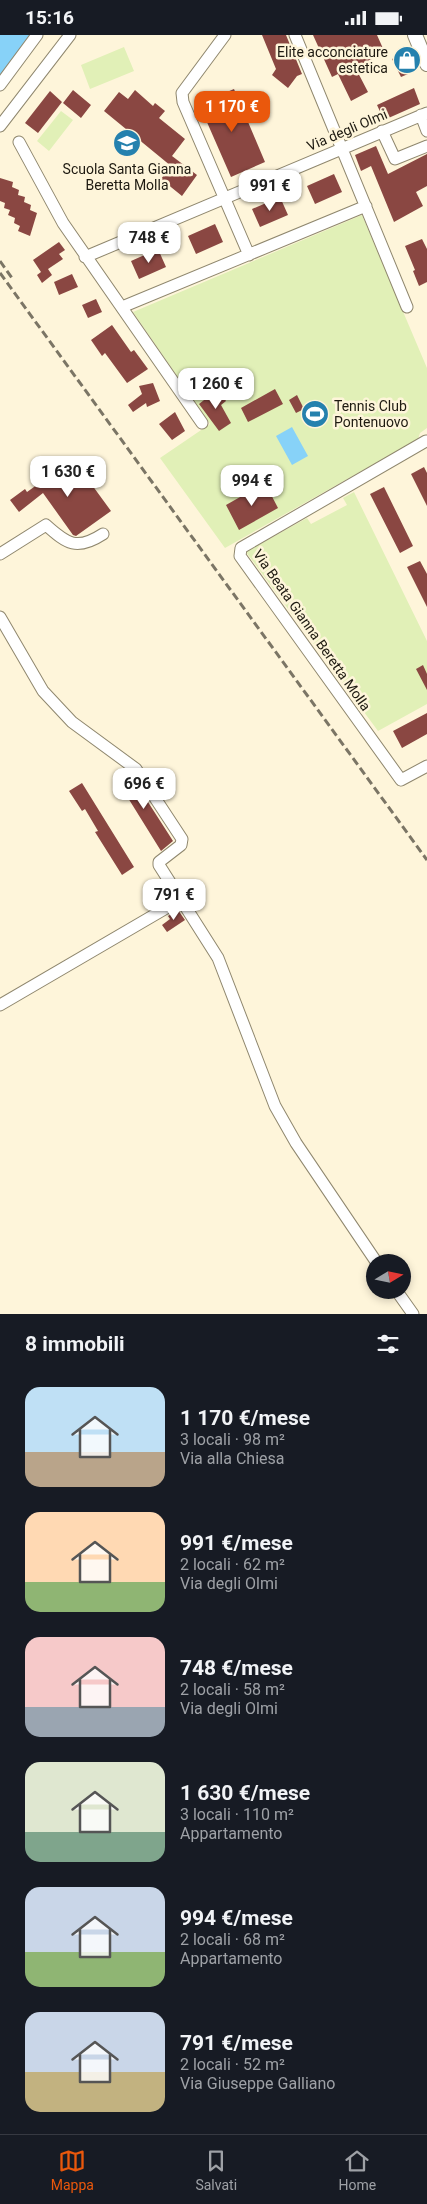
<!DOCTYPE html>
<html lang="it">
<head>
<meta charset="utf-8">
<style>
	body { margin:0; font-family:Roboto,sans-serif; background:#20242c; color:#f1f3f6; height:100vh; display:flex; flex-direction:column; font-size:19px; white-space:nowrap }
	* { box-sizing:border-box; margin:0 }
	p { font-size:16px; color:#9ea1a6 }
	.icon { flex:none; width:28px; height:28px; fill:none; stroke:currentColor; stroke-width:2; stroke-linecap:round; stroke-linejoin:round }
	.map { position:relative; height:1279px; overflow:hidden }
	.details { display:flex; flex-direction:column; background:#171b24; flex:1 }
	.details>* { flex:none }
	.needle { width:32px; rotate:80deg }
	.buttons { position:absolute; left:366px; top:1219px; display:grid; gap:10px }
	.buttons a { display:grid; place-items:center; width:45px; height:45px; border-radius:50%; background:#171b24; box-shadow:0 2px 8px #0003; font-size:25px }
	.price { position:absolute; translate:-50% -42px; padding:0 11px; border-radius:10px; background:#fff; color:#222; font-size:16px; line-height:32px; filter:drop-shadow(0 1px 2px #0008) }
	.price::after { content:''; position:absolute; left:50%; top:30px; width:15px; height:11px; margin-left:-8px; background:inherit; clip-path:polygon(0 0,100% 0,50% 100%) }
	.price.current { background:#ea580c; color:#fff }
	ul { padding:0; list-style:none }
	li { display:flex; align-items:center; gap:15px; height:125px; padding:0 25px }
	li span { display:grid; place-items:center; flex:none; width:140px; height:100px; border-radius:15px; color:#555 }
	li>.icon { margin-inline-start:auto }
	span .icon { width:60px; height:60px; fill:#fffc; stroke-width:1 }
	li b { font-size:21px }
	h2 { display:flex; justify-content:space-between; align-items:center; height:60px; padding:0 25px; font-size:21px }
	.status { display:flex; justify-content:space-between; align-items:center; height:35px; padding:0 25px; background:#171b24; direction:ltr }
	.status svg { height:14px; fill:currentColor }
	.menu { display:flex; justify-content:space-around; align-items:center; height:70px; border-top:1px solid #363941; background:#171b24; font-size:14px; color:#9ea1a6 }
	.menu a { display:grid; justify-items:center; gap:2px }
	.menu .current { color:#ea580c }
	.map>svg:first-child { display:block }
</style>
</head>
<body>
<div class="status"><b>15:16</b><svg viewBox="0 0 49 12"><path d="M0 12V9h3v3zM5 12V6h3v6zM10 12V3h3v9zM15 12V0h3v12zM26 1h20v11H26zM47 4h2v5h-2z"/></svg></div>
<div class="map">
<svg width="427" height="1279" viewBox="0 0 427 1279">
	<rect width="100%" height="100%" fill="#fef5da"/>
	<!-- green -->
	<path fill="#e1f0b7" d="M124 12 134 36 90 54 81 30Z
		M61 76 73 85 49 116 37 106Z
		M362 180 427 333V393L420 398 418 404 225 513 160 423 210 389 133 277Z
		M354 457 427 606V669L378 696 246 517 307 483 311 489 347 470 343 463Z"/>
	<!-- water -->
	<path fill="#87d2f8" d="M0 0H31L0 41Z
		M292 392 308 421 292 430 276 401Z"/>
	<!-- building -->
	<path fill="#8a4742" d="M262 0H286L302 39 297 41 288 53 272 40 276 34Z
		M313 0H377L385 18 355 32 368 57 351 66 338 39 332 42Z
		M406 17 415 36 401 42 392 24Z
		M414 53 420 69 384 85 377 70Z
		M234 54 265 127 231 142 199 69Z
		M73 55 91 70 81 83 63 68Z
		M135 55 153 71 155 68 165 76 159 83 185 104 172 121 197 140 182 161 161 144 171 131 104 76 119 57 128 64Z
		M50 56 62 67 38 98 25 88Z
		M376 111 388 139 427 119V151L416 157 423 171 394 187 371 131 361 136 355 120Z
		M334 139 342 157 315 169 307 151Z
		M0 143 13 147 12 152 19 155 18 160 25 162 24 167 31 170 30 175 37 178 30 201 18 196 20 191 14 188 15 183 8 180 10 175 4 173 5 168 0 166Z
		M280 162 288 180 260 192 252 174Z
		M215 189 223 207 196 219 188 201Z
		M422 204 427 214V247L419 251 413 236 415 235 405 211Z
		M59 207 65 215 59 219 63 224 48 234 52 240 42 248 37 240 41 237 33 225Z
		M158 214 166 232 139 244 131 226Z
		M72 239 78 252 59 260 54 247Z
		M96 264 102 277 88 283 82 270Z
		M112 290 131 317 134 315 148 334 127 348 105 318 102 321 91 305Z
		M153 348 160 366 147 372 146 368 133 377 128 370 142 359 139 351Z
		M218 354 226 366 221 370 231 388 219 396 199 369Z
		M275 354 283 369 248 387 241 373Z
		M297 360 304 374 296 378 289 365Z
		M175 377 185 396 172 405 159 389Z
		M73 424 111 476 76 501 73 500 43 458 19 477 10 465 25 454 27 457Z
		M424 432 427 438V471L411 439Z
		M265 448 278 473 239 495 226 470Z
		M384 452 413 511 400 518 370 459Z
		M420 526 427 539V572L407 532Z
		M423 630 427 639V655L416 634Z
		M427 678V699L402 713 393 696Z
		M125 735 130 739 173 806 161 816 115 742Z
		M82 748 134 832 122 840 95 797 98 796 85 774 82 776 69 756Z
		M178 875 185 885 167 897 162 890 170 884 168 881Z"/>
	<g fill="none" stroke-linecap="round" stroke-linejoin="round">
		<!-- minor casing -->
		<g stroke="#8f876e" stroke-width="13">
			<path id="minor" d="M225 0 182 58 183 67 249 220
				M295 0 407 272
				M0 50 37 0
				M421 80 427 96
				M0 91 70 0
				M382 96 395 124 427 111
				M19 107 63 188 202 388
				M85 222 427 78
				M122 272 366 171
				M426 406 241 513 240 521 401 745 427 731
				M0 519 46 490C67 509 77 516 103 499
				M0 582 43 656 72 687 136 734 182 804 181 810 159 827V830L218 923 275 1071 296 1108 377 1228
				M0 970 180 865
				M396 1255 413 1279"/>
		</g>
		<!-- major casing -->
		<g stroke="#8f876e" stroke-width="16">
			<path id="major" d="M415 0 427 29"/>
		</g>
		<!-- minor -->
		<use href="#minor" stroke="#fff" stroke-width="11"/>
		<!-- major -->
		<use href="#major" stroke="#fff" stroke-width="14"/>
		<!-- rail -->
		<path stroke="#7b7565" stroke-width="3" stroke-dasharray="8 4" stroke-linecap="butt" d="M0 226 12 243
			M0 238 427 825"/>
	</g>
	<!-- icons -->
	<defs>
		<g id="shop-disc" transform="scale(1.4375)"><circle r="9.5" fill="#2581ae" stroke="#fef5da"/><path d="M-5-2.5h2.3a2.7 3.5 0 0 1 5.4 0H5L5.5 6h-11ZM-1.5-2.5h3a1.5 2.3 0 0 0-3 0Z" fill="#fff"/></g>
		<g id="school-disc" transform="scale(1.4375)"><circle r="9.5" fill="#2581ae" stroke="#fef5da"/><path d="M0-5L7-2L0 1L-7-2ZM-4 1L0 2.5L4 1V4Q0 6-4 4Z" fill="#fff"/></g>
		<g id="stadium-disc" transform="scale(1.4375)"><circle r="9.5" fill="#2581ae" stroke="#fef5da"/><path d="M0-5a6.5 5 0 1 0 0 10a6.5 5 0 1 0 0-10ZM-3.5-1.8h7v3.6h-7Z" fill="#fff"/></g>
	</defs>
	<g fill-rule="evenodd">
		<use href="#shop-disc" x="407" y="25"/>
		<use href="#school-disc" x="127" y="108"/>
		<use href="#stadium-disc" x="315" y="379"/>
	</g>
	<g text-anchor="middle" dominant-baseline="central" stroke-width="5" stroke-linejoin="round" paint-order="stroke">
		<!-- poi labels -->
		<g font-size="14" fill="#1e1a11" stroke="#fef5da" text-anchor="end">
			<text x="388" y="17">Elite acconciature<tspan x="388" dy="16">estetica</tspan></text>
			<text x="127" y="134" text-anchor="middle">Scuola Santa Gianna<tspan x="127" dy="16">Beretta Molla</tspan></text>
			<text x="334" y="371" text-anchor="start">Tennis Club<tspan x="334" dy="16">Pontenuovo</tspan></text>
		</g>
		<!-- street labels -->
		<g font-size="14" fill="#1e1a11" stroke="#fef5da">
			<text transform="translate(347 95) rotate(-23)">Via degli Olmi</text>
			<text transform="translate(312 595) rotate(55)">Via Beata Gianna Beretta Molla</text>
		</g>
	</g>
</svg>
<div class="buttons">
<a><svg class="needle" viewBox="-14 -14 28 28"><path d="M0-13l5 13h-10z" fill="#e53935"/><path d="M0 13l5-13h-10z" fill="#9ea1a6"/></svg></a>
</div>
<b class="price current" style="left:232px;top:98px">1 170 €</b>
<b class="price" style="left:270px;top:177px">991 €</b>
<b class="price" style="left:149px;top:229px">748 €</b>
<b class="price" style="left:216px;top:375px">1 260 €</b>
<b class="price" style="left:68px;top:463px">1 630 €</b>
<b class="price" style="left:252px;top:472px">994 €</b>
<b class="price" style="left:144px;top:775px">696 €</b>
<b class="price" style="left:174px;top:886px">791 €</b>
</div>
<section class="details">
<h2>8 immobili<svg class="icon" aria-label="filters" viewBox="0 0 24 24"><path d="M4 7h16M4 17h16"/><circle cx="9" cy="7" r="2"/><circle cx="15" cy="17" r="2"/></svg></h2>
<ul>
<li><span style="background:linear-gradient(#bfe0f5 65%,#b9a48a 0)"><svg class="icon" aria-label="home" viewBox="0 0 24 24"><path d="M3 11l9-7 9 7M6 9v11h12V9"/></svg></span><div><b>1 170 €/mese</b><p>3 locali · 98 m²</p><p>Via alla Chiesa</p></div></li>
<li><span style="background:linear-gradient(#ffd9b3 70%,#8fb573 0)"><svg class="icon" aria-label="home" viewBox="0 0 24 24"><path d="M3 11l9-7 9 7M6 9v11h12V9"/></svg></span><div><b>991 €/mese</b><p>2 locali · 62 m²</p><p>Via degli Olmi</p></div></li>
<li><span style="background:linear-gradient(#f6c9c9 70%,#9aa5b1 0)"><svg class="icon" aria-label="home" viewBox="0 0 24 24"><path d="M3 11l9-7 9 7M6 9v11h12V9"/></svg></span><div><b>748 €/mese</b><p>2 locali · 58 m²</p><p>Via degli Olmi</p></div></li>
<li><span style="background:linear-gradient(#dfe7d0 70%,#7fa58c 0)"><svg class="icon" aria-label="home" viewBox="0 0 24 24"><path d="M3 11l9-7 9 7M6 9v11h12V9"/></svg></span><div><b>1 630 €/mese</b><p>3 locali · 110 m²</p><p>Appartamento</p></div></li>
<li><span style="background:linear-gradient(#c9d6e8 65%,#8fb573 0)"><svg class="icon" aria-label="home" viewBox="0 0 24 24"><path d="M3 11l9-7 9 7M6 9v11h12V9"/></svg></span><div><b>994 €/mese</b><p>2 locali · 68 m²</p><p>Appartamento</p></div></li>
<li><span style="background:linear-gradient(#c9d6e8 60%,#c2b280 0)"><svg class="icon" aria-label="home" viewBox="0 0 24 24"><path d="M3 11l9-7 9 7M6 9v11h12V9"/></svg></span><div><b>791 €/mese</b><p>2 locali · 52 m²</p><p>Via Giuseppe Galliano</p></div></li>
</ul>
</section>
<nav class="menu">
<a class="current"><svg class="icon" aria-label="map" viewBox="0 0 24 24"><path d="M3 6l6-2 6 2 6-2v14l-6 2-6-2-6 2zM9 4v14M15 6v14"/></svg>Mappa</a>
<a><svg class="icon" aria-label="saved" viewBox="0 0 24 24"><path d="M7 4h10v16l-5-4-5 4z"/></svg>Salvati</a>
<a><svg class="icon" aria-label="home" viewBox="0 0 24 24"><path d="M3 11l9-7 9 7M6 9v11h12V9"/></svg>Home</a>
</nav>
</body>
</html>
